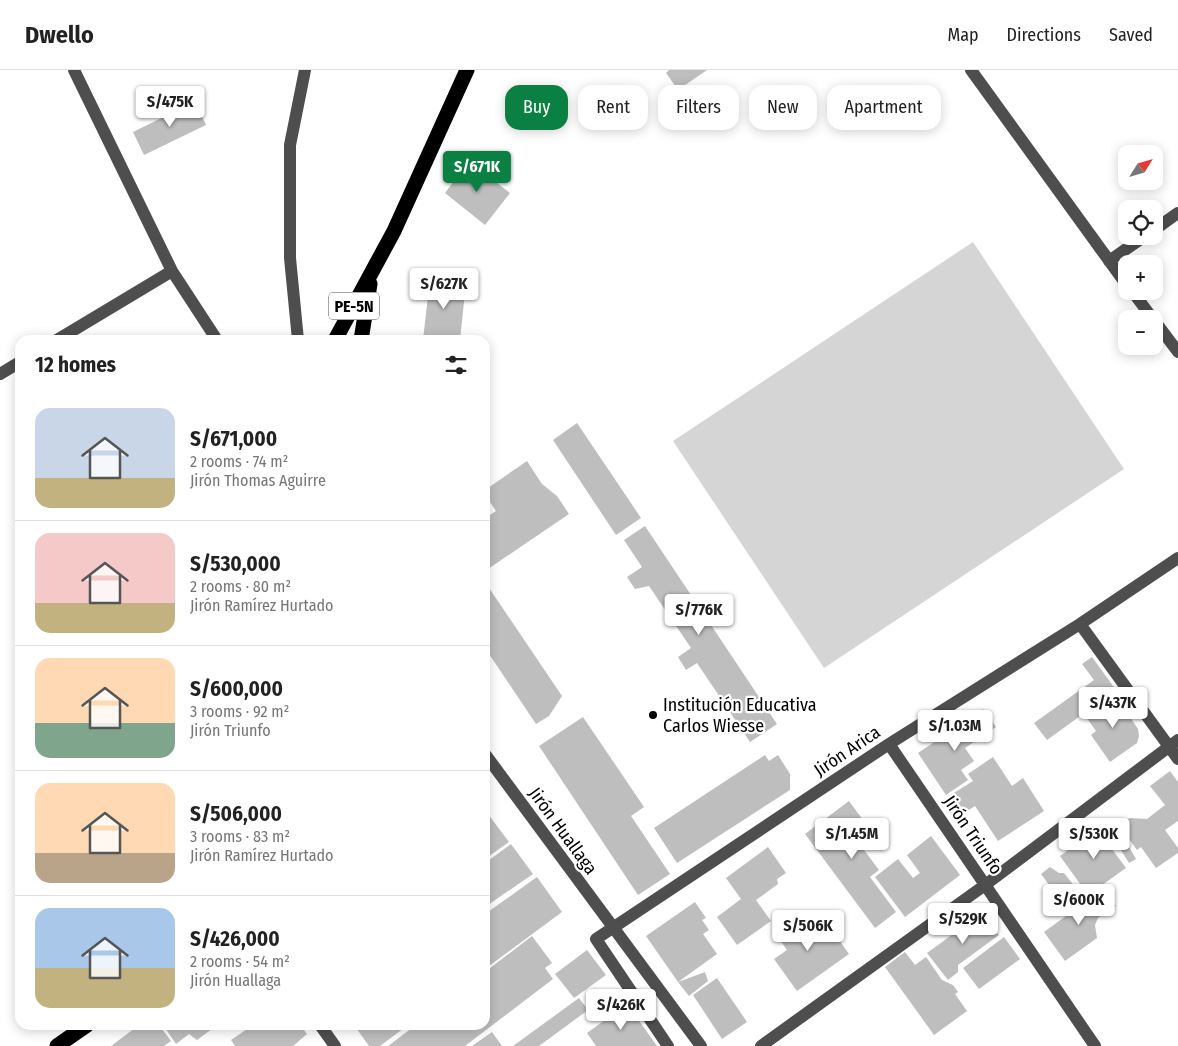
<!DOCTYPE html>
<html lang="en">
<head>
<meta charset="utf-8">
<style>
	body { margin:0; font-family:"Fira Sans Condensed",sans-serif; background:#f6f6f6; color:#222; height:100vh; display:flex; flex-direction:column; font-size:19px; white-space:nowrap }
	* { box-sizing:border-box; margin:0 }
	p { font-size:16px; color:#767676 }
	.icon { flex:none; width:28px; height:28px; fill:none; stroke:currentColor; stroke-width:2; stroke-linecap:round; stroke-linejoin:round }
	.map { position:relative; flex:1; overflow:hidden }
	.details { position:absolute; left:15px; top:265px; width:475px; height:695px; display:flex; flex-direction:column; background:#fff; border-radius:15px; box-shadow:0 2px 12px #0003 }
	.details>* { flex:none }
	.top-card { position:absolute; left:505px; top:15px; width:475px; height:45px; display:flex; gap:10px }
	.needle { width:32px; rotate:53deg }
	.controls { position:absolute; left:1118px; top:75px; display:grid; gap:10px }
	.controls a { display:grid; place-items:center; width:45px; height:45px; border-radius:10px; background:#fff; box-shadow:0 2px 12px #0003; font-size:25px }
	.price { position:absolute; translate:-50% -42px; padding:0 11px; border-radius:5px; background:#fff; color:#222; font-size:16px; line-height:32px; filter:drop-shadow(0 1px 2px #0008) }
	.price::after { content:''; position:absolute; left:50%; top:30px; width:15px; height:11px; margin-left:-8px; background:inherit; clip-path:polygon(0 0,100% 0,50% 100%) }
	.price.selected { background:#0b8043; color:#fff }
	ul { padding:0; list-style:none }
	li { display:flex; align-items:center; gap:15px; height:125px; padding:0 20px }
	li+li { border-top:1px solid #e0e0e0 }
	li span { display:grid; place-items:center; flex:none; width:140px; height:100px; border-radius:15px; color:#555 }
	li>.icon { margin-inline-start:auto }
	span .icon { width:60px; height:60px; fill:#fffc; stroke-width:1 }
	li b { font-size:21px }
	h2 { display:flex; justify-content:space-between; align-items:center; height:60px; padding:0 20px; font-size:21px }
	.pill { padding:0 18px; border-radius:15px; background:#fff; box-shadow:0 2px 12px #0003; font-size:18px; line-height:45px }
	.pill.selected { background:#0b8043; color:#fff }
	header { display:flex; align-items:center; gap:30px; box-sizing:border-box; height:70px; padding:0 25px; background:#fff; border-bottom:1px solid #e0e0e0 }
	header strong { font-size:24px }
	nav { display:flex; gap:28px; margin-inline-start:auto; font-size:18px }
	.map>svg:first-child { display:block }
</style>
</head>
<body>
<header>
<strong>Dwello</strong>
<nav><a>Map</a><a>Directions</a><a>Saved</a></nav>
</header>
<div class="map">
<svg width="1178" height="976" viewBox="0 0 1178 976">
	<rect width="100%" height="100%" fill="#fff"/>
	<!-- green -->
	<path fill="#d5d5d5" d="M973 172 1124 399 824 598 673 371Z"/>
	<!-- building -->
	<path fill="#bebebe" d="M669 0H707L678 20 666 3Z
		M194 28 206 55 144 85 133 62 180 39 179 36Z
		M469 91 510 123 485 155 445 123Z
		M430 208 466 213 460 270H423Z
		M577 353 641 448 616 465 553 370Z
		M527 391 542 414 557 426 569 444 485 501V448L496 441 485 425V420Z
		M645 456 777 654 750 672 697 593 686 600 678 587 691 578 649 516 635 519 627 507 642 497 624 470Z
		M485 512 562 626 549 646 536 654 485 578Z
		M1092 587 1116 620 1047 670 1034 653 1094 610 1082 594Z
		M1116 626 1138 659 1139 666 1137 673 1110 692 1091 665 1096 661 1086 647Z
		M983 639 996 657 965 678 974 691 961 700 968 710 946 725 918 683Z
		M583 647 644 737 631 746 670 804 638 825 539 676Z
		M765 685 769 691 778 685 790 704V720L677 793 654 758Z
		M993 687 1012 716 1023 708 1044 741 998 771 975 736 961 745 949 726 973 711 968 704Z
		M1170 701 1178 712V751L1165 760 1178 778V783L1156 798 1141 777 1137 780 1127 766 1120 767 1111 758 1118 751 1131 748 1147 749 1165 735 1150 716Z
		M849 731 875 766 861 776 879 800 870 807 896 842 875 858 805 764Z
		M485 740 509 772 485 789Z
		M1104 754 1118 772 1112 779 1126 798 1088 825 1060 786Z
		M931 766 960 805 905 847 875 807 898 789 913 808 920 803 907 785Z
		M1126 772 1136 789 1129 793 1119 777Z
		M511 774 533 804 485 837V793Z
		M768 777 786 803 777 809 778 814 756 830 771 851 737 875 717 847 741 829 726 808Z
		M1050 797 1059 803H1064L1082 826 1061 842 1058 838 1063 834 1041 804Z
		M537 807 562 842 485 899V844Z
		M1103 819 1116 836 1098 848 1095 855 1097 868 1065 891 1044 862Z
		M695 832 706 848 702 850 709 860 703 864 717 884 678 912 705 902 708 911 689 926 678 912 646 866Z
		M982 843 999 865 958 895V902L948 910 927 883Z
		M824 849 849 884 797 921 774 889 787 880 775 863 793 850 803 864Z
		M532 866 552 893 545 898 553 909 465 976H388L416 955H485V902Z
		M1004 867 1020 889 979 919 963 898Z
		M587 880 606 905 574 928 555 904Z
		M905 882 915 895 926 887 942 910 953 915 958 922 955 924 967 941 934 965 885 897Z
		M717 908 747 952 722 969 693 925Z
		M579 928 588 940 539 976H513Z
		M627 934 657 976H596L587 963Z
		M139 955H159L171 971 164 976H111Z
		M163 955H215L216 956 197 970 189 964 176 974Z
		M253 955H300L307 964 293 976H235L231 970Z
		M354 955H408L380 976H369Z
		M492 962 502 976H472Z"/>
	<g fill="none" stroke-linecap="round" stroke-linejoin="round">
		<!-- minor -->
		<path stroke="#4e4e4e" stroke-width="12" d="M74 0 172 201 217 270
			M971 0 1126 214
			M1154 160 1178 143
			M1109 191 1145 166
			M1132 221 1153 249
			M1154 250 1178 282
			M57 270 172 201
			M298 270 290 188V75L305 0
			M0 304 20 292
			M1080 554 1178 689
			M889 674 1095 976
			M485 684 701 976
			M320 955 335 976
			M668 976 596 869 889 674 1080 554 1178 488
			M761 976 985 815 1178 670"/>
		<!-- highway -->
		<path stroke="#000" stroke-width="15" d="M335 270 394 161 467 0
			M361 270 370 214
			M57 976 87 955"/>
	</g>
	<!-- markers -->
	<circle fill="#000" stroke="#fff" stroke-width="2" cx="653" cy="645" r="5"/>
	<g text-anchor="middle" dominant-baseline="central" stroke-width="4.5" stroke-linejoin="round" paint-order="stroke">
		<!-- shield labels -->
		<rect fill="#fff" stroke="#4c4c4c" stroke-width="1" x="329" y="222.5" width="50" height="27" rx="4"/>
		<g font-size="16" font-weight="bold" fill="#000">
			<text x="354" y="236">PE-5N</text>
		</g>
		<!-- poi labels -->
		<g font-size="18" fill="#000" stroke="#fff" text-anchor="start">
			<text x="663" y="635">Institución Educativa<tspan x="663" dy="21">Carlos Wiesse</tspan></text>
		</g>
		<!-- street labels -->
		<g font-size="18" fill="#000" stroke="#fff">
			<text transform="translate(847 681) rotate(-34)">Jirón Arica</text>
			<text transform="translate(563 761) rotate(54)">Jirón Huallaga</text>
			<text transform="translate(973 765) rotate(56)">Jirón Triunfo</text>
		</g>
	</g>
</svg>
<div class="controls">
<a><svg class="needle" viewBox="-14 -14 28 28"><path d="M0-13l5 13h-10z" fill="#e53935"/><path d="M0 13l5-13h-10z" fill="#767676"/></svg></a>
<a><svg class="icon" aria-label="locate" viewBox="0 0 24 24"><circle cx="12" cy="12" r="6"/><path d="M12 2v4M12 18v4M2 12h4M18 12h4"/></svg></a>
<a>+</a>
<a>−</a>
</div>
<b class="price" style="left:170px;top:58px">S/475K</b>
<b class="price selected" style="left:477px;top:123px">S/671K</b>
<b class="price" style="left:444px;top:240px">S/627K</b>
<b class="price" style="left:699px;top:566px">S/776K</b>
<b class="price" style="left:1113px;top:659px">S/437K</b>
<b class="price" style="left:955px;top:682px">S/1.03M</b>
<b class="price" style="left:852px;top:790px">S/1.45M</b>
<b class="price" style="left:1094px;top:790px">S/530K</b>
<b class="price" style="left:1079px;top:856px">S/600K</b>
<b class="price" style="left:963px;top:875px">S/529K</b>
<b class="price" style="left:808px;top:882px">S/506K</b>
<b class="price" style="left:621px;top:961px">S/426K</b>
<div class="top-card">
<a class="pill selected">Buy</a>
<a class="pill">Rent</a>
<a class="pill">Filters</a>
<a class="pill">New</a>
<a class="pill">Apartment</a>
</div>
<section class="details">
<h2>12 homes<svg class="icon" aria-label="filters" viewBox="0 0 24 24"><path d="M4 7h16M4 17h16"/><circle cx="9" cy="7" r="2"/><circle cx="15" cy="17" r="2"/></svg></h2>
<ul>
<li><span style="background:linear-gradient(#c9d6e8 70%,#c2b280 0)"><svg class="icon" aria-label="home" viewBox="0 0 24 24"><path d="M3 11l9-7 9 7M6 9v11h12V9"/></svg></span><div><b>S/671,000</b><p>2 rooms · 74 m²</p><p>Jirón Thomas Aguirre</p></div></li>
<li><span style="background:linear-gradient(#f6c9c9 70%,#c2b280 0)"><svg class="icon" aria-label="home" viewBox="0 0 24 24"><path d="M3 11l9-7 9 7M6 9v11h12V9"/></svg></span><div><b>S/530,000</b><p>2 rooms · 80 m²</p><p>Jirón Ramírez Hurtado</p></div></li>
<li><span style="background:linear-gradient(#ffd9b3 65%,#7fa58c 0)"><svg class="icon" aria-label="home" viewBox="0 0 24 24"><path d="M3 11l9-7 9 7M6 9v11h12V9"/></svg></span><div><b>S/600,000</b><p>3 rooms · 92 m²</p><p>Jirón Triunfo</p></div></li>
<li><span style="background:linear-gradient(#ffd9b3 70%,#b9a48a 0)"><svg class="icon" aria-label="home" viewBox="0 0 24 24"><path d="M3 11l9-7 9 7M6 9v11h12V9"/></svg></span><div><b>S/506,000</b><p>3 rooms · 83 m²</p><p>Jirón Ramírez Hurtado</p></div></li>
<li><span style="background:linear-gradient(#a9c7e8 60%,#c2b280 0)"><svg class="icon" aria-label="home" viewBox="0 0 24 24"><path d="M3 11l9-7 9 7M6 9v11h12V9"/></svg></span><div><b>S/426,000</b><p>2 rooms · 54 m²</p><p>Jirón Huallaga</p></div></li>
</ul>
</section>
</div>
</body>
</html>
